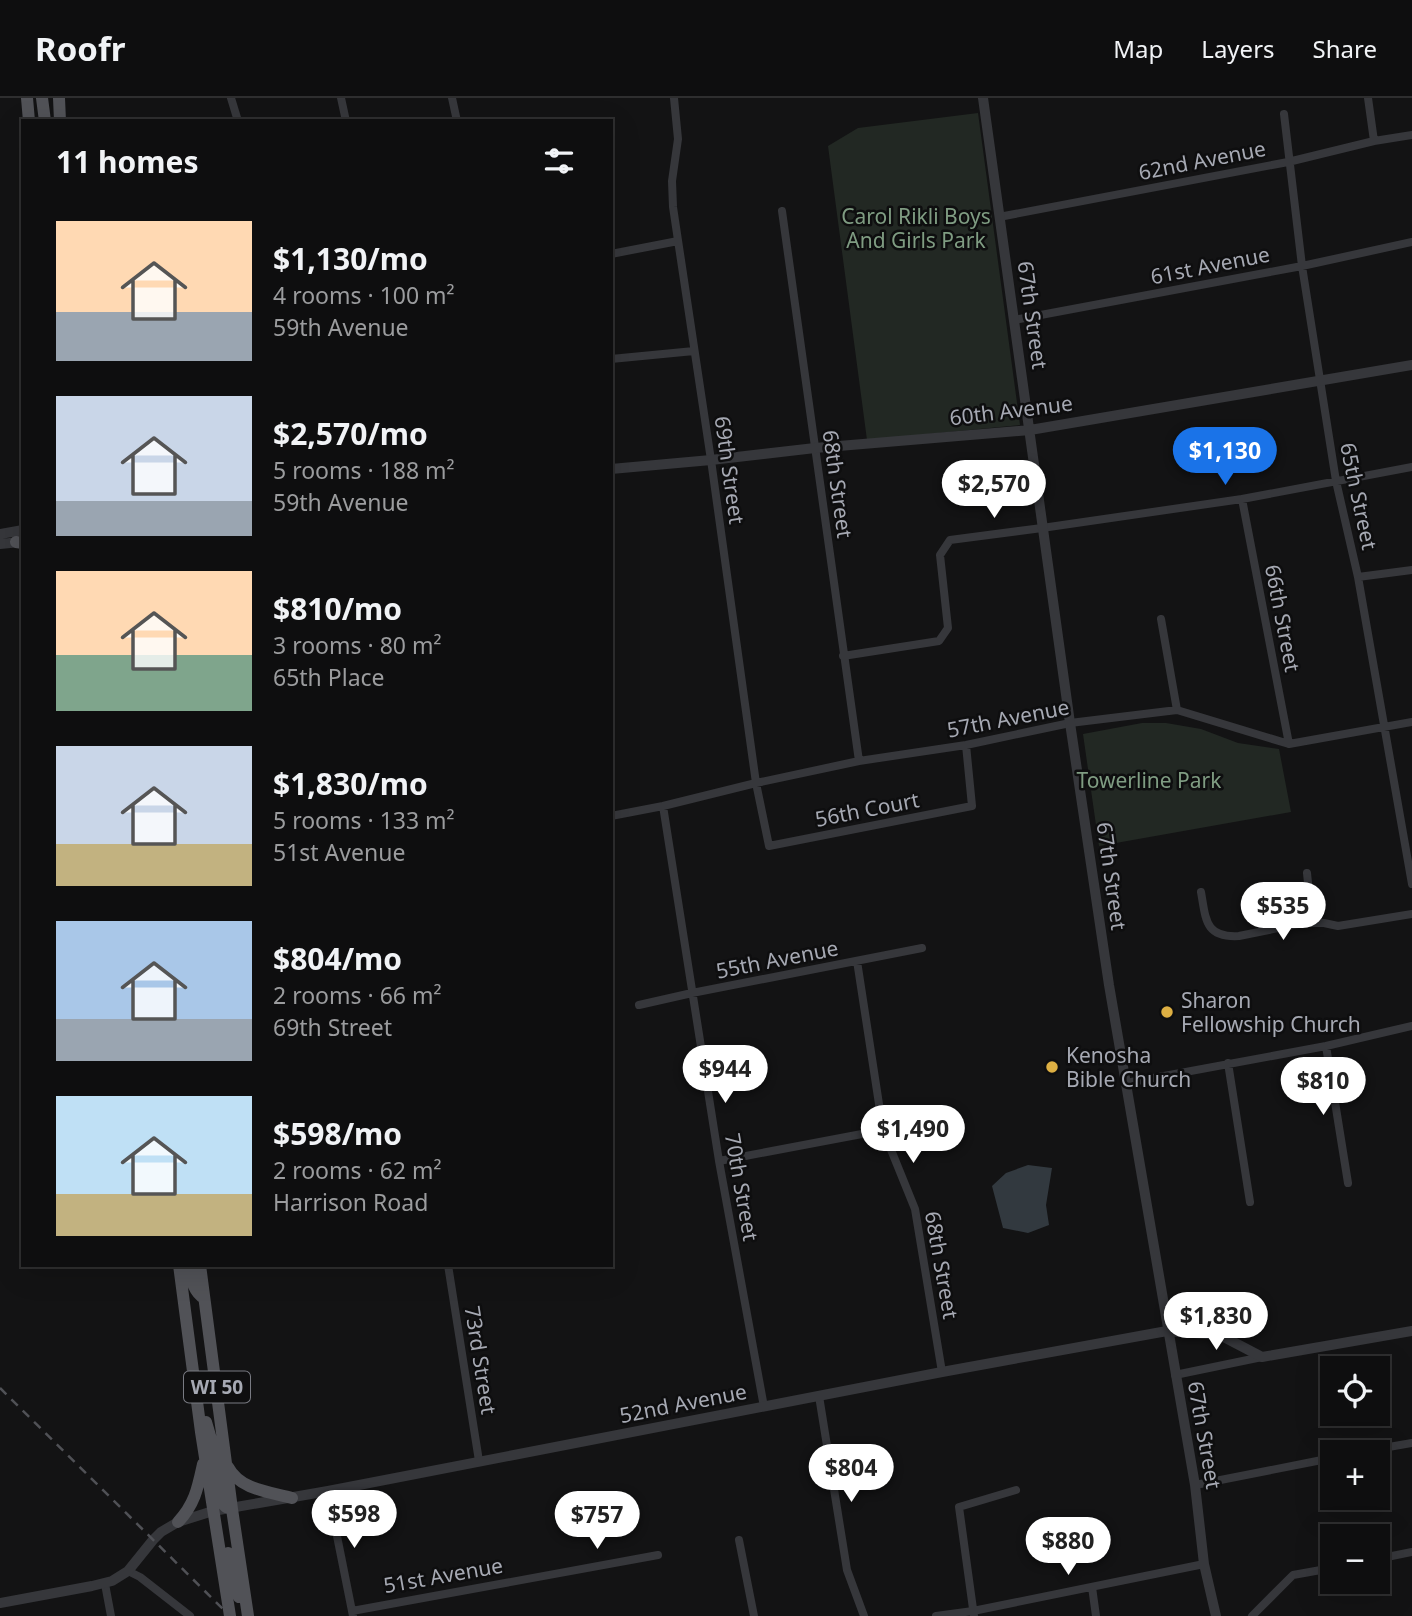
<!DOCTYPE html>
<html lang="en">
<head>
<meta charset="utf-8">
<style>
	body { margin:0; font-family:"Noto Sans",sans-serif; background:#171718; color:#f1f3f6; height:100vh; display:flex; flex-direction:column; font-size:26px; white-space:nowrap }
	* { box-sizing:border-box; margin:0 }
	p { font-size:23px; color:#9b9c9e }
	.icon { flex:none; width:38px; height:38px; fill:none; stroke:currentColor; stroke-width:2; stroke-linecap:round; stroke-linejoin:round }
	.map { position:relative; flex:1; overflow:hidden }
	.side { position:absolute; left:21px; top:21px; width:592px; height:1148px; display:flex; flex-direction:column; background:#0e0e0f; border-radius:0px; box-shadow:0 7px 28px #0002,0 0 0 2px #2e2e2f }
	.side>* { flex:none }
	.fabs { position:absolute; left:1320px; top:1258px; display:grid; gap:14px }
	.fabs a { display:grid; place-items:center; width:70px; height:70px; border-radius:0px; background:#0e0e0f; box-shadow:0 7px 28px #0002,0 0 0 2px #2e2e2f; font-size:35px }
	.price { position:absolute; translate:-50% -60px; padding:0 16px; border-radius:24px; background:#fff; color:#222; font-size:23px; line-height:46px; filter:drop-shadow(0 2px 4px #0008) }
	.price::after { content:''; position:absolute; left:50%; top:42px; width:21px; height:16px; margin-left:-10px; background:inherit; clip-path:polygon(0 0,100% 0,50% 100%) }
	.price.active { background:#1a73e8; color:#fff }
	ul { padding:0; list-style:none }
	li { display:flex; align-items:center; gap:21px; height:175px; padding:0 35px }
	li span { display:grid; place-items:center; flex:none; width:196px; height:140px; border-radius:0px; color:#555 }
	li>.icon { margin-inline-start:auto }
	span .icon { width:84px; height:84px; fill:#fffc; stroke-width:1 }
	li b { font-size:30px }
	h2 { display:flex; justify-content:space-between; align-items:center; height:84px; padding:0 35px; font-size:30px }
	header { display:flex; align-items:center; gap:42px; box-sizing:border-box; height:98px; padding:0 35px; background:#0e0e0f; border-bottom:2px solid #2e2e2f }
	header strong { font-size:33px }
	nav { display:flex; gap:38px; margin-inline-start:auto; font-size:24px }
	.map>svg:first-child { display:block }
</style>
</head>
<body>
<header>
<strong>Roofr</strong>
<nav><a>Map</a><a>Layers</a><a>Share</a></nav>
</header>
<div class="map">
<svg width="1412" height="1518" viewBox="0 0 1412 1518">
	<rect width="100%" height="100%" fill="#131314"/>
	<!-- green -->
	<path fill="#222823" d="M978 15 1020 327 867 342 828 48 858 30Z
		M1142 625H1166L1201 631 1238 645 1279 651 1291 714 1099 748 1083 636Z"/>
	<!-- water -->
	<path fill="#32393f" d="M1028 1067 1052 1070 1046 1107 1049 1127 1028 1135 1003 1130 992 1088 1006 1075Z"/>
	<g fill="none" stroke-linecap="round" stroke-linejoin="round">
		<!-- minor -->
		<path stroke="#36373b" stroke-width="8" d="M231 0 238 23
			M341 0 346 23
			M452 0 457 23
			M674 0 678 41 672 83 673 109 711 362 756 685 769 748 972 708 966 647
			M1368 0 1374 43
			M1284 16 1302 168 1336 383 1358 479 1412 786
			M782 113 859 663
			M999 119 1288 64 1374 43 1412 37
			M611 156 678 143
			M1014 222 1302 168 1412 144
			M611 261 694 253
			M1242 401 1289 646
			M1358 479 1412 472
			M1161 521 1177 612
			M843 558 939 543 948 530 940 457 950 442 1042 430 1242 401 1412 369
			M663 708 719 1063 764 1309
			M611 718 663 708 756 685 859 663 966 647 1070 625 1177 612 1289 646 1412 624
			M1307 775 1312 824
			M1201 794C1206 822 1205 840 1239 838L1303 825H1324L1338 828 1412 816
			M857 863 883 1032 915 1111 942 1274
			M639 907 692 895 922 850
			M1326 948 1348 1085
			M1228 965 1250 1104
			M1126 985 1326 948 1412 928
			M719 1063 883 1032
			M448 1167 479 1363
			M1175 1277 1262 1259
			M819 1298 847 1472 864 1518
			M1360 1354 1412 1345
			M1195 1387 1332 1360
			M328 1393 353 1518
			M739 1442 754 1518
			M1377 1461 1412 1454
			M128 1473 140 1479 190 1518
			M105 1486 111 1518
			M1092 1489 1096 1518
			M352 1513 658 1457
			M936 1518 973 1513 1204 1466
			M974 1518 959 1409 1016 1392
			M1252 1518 1293 1477 1332 1470"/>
		<!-- tertiary -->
		<path stroke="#36373b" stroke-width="10" d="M983 0 1070 625 1109 887 1195 1387 1204 1466 1216 1518
			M611 371 711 362 815 350 1030 332 1412 267
			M0 436 23 432
			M0 446 20 444
			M0 1505 92 1488 112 1483 128 1473 153 1442 161 1434 178 1424 213 1413 328 1393 942 1274 1167 1233 1220 1237 1262 1259 1412 1233"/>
		<!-- primary -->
		<path stroke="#515257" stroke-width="12" d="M27 0 29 23
			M42 0 45 23
			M59 0 60 23
			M16 444 23 445
			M179 1167 201 1334 230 1518
			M188 1167C191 1179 193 1194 204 1200
			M200 1167 232 1411 248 1518
			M206 1324 213 1348 221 1404 226 1409 232 1411
			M228 1369C240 1392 270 1394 292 1400
			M178 1424C195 1406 198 1389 203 1366
			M228 1455 239 1499"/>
		<!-- rail -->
		<path stroke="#505156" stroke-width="2.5" stroke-dasharray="9 7" stroke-linecap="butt" d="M0 1290 230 1518"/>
	</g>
	<!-- markers -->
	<g fill="#ddaf43" stroke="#0e0e0f" stroke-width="2.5">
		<circle cx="1167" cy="914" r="7"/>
		<circle cx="1052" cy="969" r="7"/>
	</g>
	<g text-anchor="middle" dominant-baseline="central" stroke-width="5" stroke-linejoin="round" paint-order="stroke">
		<!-- shield labels -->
		<rect fill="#0e0e0f" stroke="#787a82" stroke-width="2" x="184" y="1273.5" width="66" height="31" rx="5"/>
		<g font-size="19" font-weight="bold" fill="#a6a9b3">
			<text x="217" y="1289">WI 50</text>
		</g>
		<!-- street labels -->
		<g font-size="21" fill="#a6a9b3" stroke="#0e0e0f">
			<text transform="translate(1202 62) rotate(-11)">62nd Avenue</text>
			<text transform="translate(1210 167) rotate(-11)">61st Avenue</text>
			<text transform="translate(1033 217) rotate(82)">67th Street</text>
			<text transform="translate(1011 312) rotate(-7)">60th Avenue</text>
			<text transform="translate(730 372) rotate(82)">69th Street</text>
			<text transform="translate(838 386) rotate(82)">68th Street</text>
			<text transform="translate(1359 398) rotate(78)">65th Street</text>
			<text transform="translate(1283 520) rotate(79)">66th Street</text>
			<text transform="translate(1008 620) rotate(-11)">57th Avenue</text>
			<text transform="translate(867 711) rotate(-11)">56th Court</text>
			<text transform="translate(1112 778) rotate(82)">67th Street</text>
			<text transform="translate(777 861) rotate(-11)">55th Avenue</text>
			<text transform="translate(742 1089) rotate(80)">70th Street</text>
			<text transform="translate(942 1167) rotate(80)">68th Street</text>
			<text transform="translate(481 1262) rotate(81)">73rd Street</text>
			<text transform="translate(683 1305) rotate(-11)">52nd Avenue</text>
			<text transform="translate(1205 1337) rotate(80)">67th Street</text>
			<text transform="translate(443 1477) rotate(-10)">51st Avenue</text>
		</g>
		<!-- park labels -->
		<g font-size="21" fill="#7f9c82" stroke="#0e0e0f">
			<text x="916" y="118">Carol Rikli Boys<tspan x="916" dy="24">And Girls Park</tspan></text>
			<text x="1149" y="682">Towerline Park</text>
		</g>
		<!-- poi labels -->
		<g font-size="21" fill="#a6a9b3" stroke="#0e0e0f" text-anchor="start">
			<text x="1181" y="902">Sharon<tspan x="1181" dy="24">Fellowship Church</tspan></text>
			<text x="1066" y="957">Kenosha<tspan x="1066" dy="24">Bible Church</tspan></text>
		</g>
	</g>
</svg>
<div class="fabs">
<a><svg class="icon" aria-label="locate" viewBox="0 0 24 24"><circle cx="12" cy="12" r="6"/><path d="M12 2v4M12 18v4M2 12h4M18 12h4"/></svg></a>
<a>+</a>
<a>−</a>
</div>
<b class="price active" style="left:1225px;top:389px">$1,130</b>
<b class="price" style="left:994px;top:422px">$2,570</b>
<b class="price" style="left:1283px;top:844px">$535</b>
<b class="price" style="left:725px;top:1007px">$944</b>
<b class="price" style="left:1323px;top:1019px">$810</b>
<b class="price" style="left:913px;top:1067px">$1,490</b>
<b class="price" style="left:1216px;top:1254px">$1,830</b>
<b class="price" style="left:851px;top:1406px">$804</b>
<b class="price" style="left:354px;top:1452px">$598</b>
<b class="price" style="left:597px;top:1453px">$757</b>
<b class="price" style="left:1068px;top:1479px">$880</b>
<section class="side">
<h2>11 homes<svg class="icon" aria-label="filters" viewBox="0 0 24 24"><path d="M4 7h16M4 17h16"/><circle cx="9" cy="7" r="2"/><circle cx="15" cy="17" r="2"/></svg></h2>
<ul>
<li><span style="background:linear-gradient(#ffd9b3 65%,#9aa5b1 0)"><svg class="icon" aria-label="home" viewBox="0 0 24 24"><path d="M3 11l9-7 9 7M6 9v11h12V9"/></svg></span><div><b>$1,130/mo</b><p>4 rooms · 100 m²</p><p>59th Avenue</p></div></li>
<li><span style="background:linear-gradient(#c9d6e8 75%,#9aa5b1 0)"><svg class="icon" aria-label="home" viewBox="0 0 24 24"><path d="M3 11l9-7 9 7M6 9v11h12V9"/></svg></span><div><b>$2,570/mo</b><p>5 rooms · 188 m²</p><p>59th Avenue</p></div></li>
<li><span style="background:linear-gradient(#ffd9b3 60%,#7fa58c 0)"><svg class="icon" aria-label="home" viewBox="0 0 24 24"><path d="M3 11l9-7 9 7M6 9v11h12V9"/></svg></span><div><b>$810/mo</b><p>3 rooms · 80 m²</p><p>65th Place</p></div></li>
<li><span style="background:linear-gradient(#c9d6e8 70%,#c2b280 0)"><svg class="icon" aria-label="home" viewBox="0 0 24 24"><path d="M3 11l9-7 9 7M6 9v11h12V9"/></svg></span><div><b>$1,830/mo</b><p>5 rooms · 133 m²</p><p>51st Avenue</p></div></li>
<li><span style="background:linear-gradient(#a9c7e8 70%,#9aa5b1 0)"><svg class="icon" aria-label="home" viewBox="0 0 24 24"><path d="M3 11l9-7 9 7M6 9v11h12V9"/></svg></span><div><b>$804/mo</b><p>2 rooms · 66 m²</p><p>69th Street</p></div></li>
<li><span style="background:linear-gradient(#bfe0f5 70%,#c2b280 0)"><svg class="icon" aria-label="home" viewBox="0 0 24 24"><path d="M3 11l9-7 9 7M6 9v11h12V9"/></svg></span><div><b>$598/mo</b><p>2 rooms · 62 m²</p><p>Harrison Road</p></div></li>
</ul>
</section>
</div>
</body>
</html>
